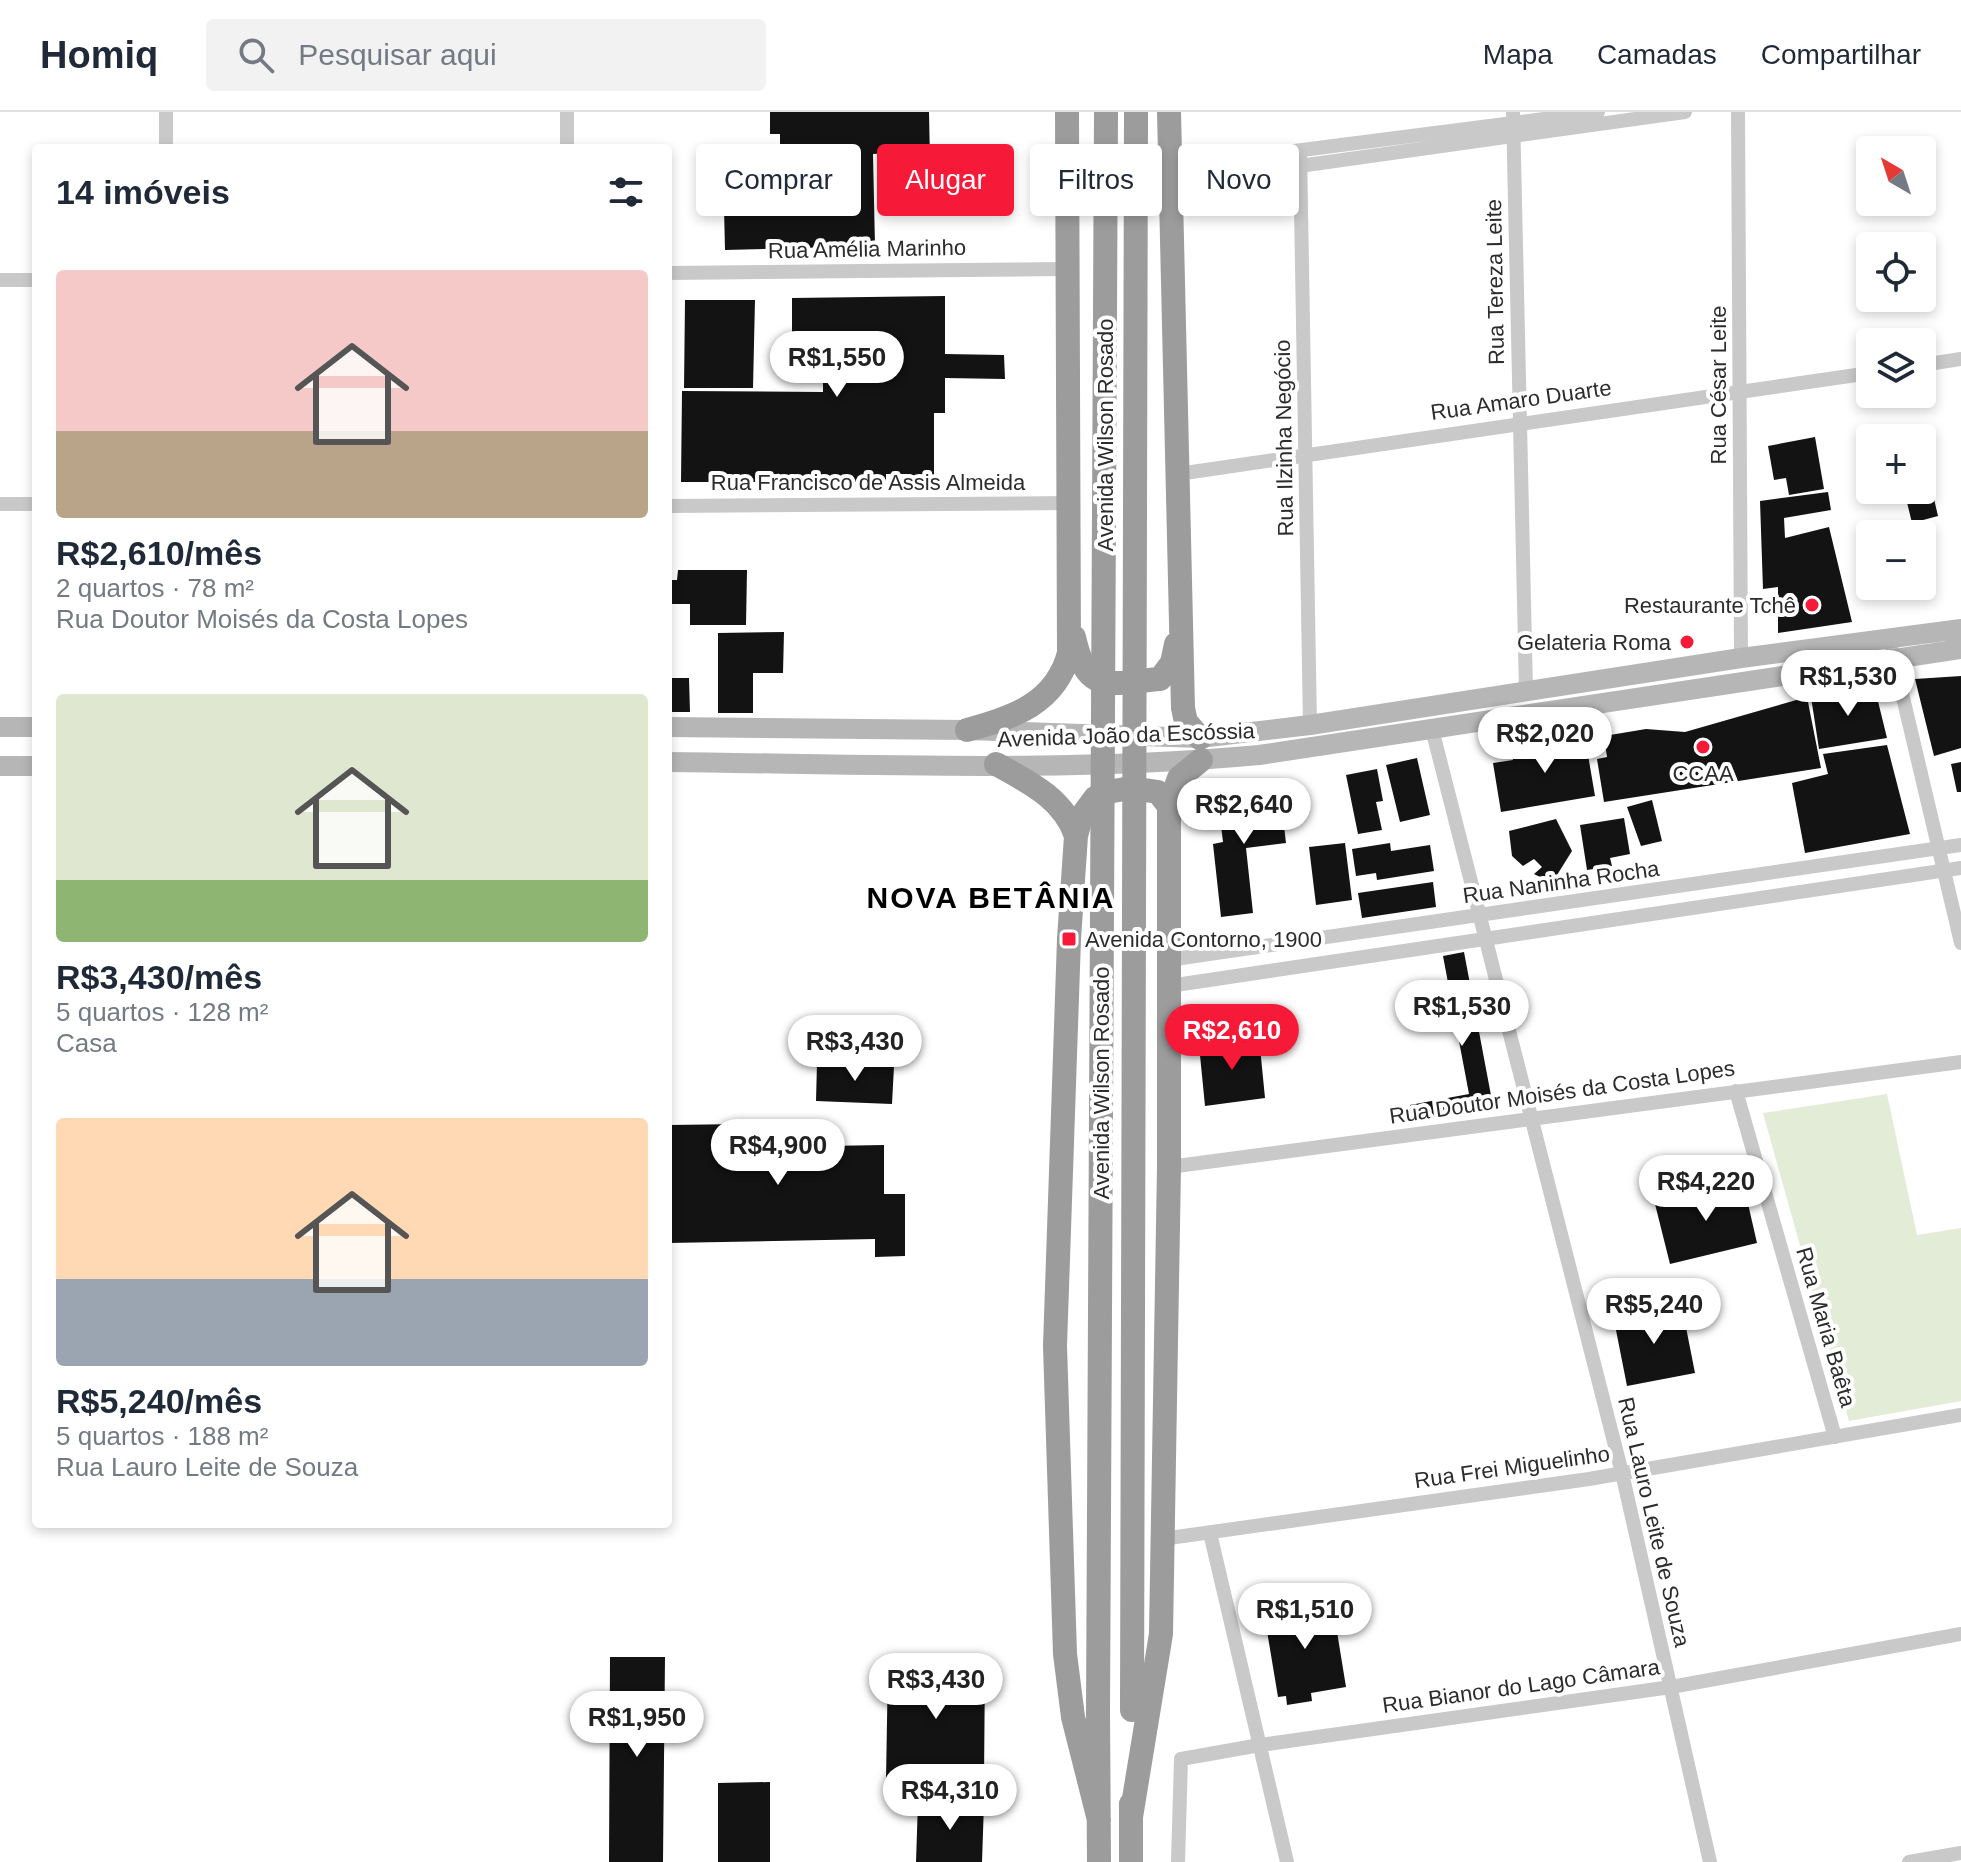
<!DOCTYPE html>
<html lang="pt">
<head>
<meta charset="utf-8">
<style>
	body { margin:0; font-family:Helvetica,sans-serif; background:#f2f2f3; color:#1f2937; height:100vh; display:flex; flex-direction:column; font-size:30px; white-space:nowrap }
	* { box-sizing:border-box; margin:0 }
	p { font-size:26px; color:#747a83 }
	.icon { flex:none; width:44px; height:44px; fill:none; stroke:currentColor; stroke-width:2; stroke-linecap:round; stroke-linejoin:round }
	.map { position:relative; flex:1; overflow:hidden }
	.side { position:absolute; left:32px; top:32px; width:640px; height:1384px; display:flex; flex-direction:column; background:#fff; border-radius:8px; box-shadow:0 4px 12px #0003 }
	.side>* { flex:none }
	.hud { position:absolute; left:696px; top:32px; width:760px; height:72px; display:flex; gap:16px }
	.needle { width:52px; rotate:321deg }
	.buttons { position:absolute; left:1856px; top:24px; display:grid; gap:16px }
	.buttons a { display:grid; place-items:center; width:80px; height:80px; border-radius:8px; background:#fff; box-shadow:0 4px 12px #0003; font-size:40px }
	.price { position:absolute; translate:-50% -68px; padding:0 18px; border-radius:28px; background:#fff; color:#222; font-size:26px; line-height:52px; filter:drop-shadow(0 2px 4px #0008) }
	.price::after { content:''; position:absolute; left:50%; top:48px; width:24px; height:18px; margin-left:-12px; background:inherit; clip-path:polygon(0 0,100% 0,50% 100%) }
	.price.current { background:#f71a38; color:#fff }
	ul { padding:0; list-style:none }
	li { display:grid; align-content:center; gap:16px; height:424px; padding:0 24px }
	li span { display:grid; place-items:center; height:248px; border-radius:8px; color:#555 }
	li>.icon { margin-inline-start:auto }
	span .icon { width:144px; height:144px; fill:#fffc; stroke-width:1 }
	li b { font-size:34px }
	h2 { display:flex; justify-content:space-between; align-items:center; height:96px; padding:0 24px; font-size:34px }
	.tag { padding:0 28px; border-radius:8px; background:#fff; box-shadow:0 4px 12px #0003; font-size:28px; line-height:72px }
	.tag.current { background:#f71a38; color:#fff }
	header { display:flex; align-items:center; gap:48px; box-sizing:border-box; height:112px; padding:0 40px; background:#fff; border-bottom:2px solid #e0e1e3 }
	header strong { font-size:38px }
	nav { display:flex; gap:44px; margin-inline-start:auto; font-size:28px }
	.search { width:560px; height:72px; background:#f2f2f3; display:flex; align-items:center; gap:20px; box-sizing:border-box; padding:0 28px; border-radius:8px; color:#747a83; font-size:30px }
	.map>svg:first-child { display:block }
</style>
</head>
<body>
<header>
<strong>Homiq</strong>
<div class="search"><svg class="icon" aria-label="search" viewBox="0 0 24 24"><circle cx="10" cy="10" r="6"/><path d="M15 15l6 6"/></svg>Pesquisar aqui</div>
<nav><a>Mapa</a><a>Camadas</a><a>Compartilhar</a></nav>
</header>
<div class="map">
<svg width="1961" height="1750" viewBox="0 0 1961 1750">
	<rect width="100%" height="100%" fill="#fff"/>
	<!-- green -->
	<path fill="#e3ecd7" d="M1887 982 1917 1123 1961 1116V1289L1849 1309 1763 1001Z"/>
	<!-- building -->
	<path fill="#131313" d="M770 0H929L930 50 890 51V41L873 42 875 134 725 138 723 54 794 53V36L780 37V22H770Z
		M945 184V242L1004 243 1005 267 945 266V301H934V370H907V362H886V370H681L682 279 823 280V267H792V186Z
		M685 188H755L753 276H684Z
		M1917 314 1920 326H1892L1890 320Z
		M1815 325 1824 377 1789 383 1786 366 1774 368 1768 334Z
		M1923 340 1938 404 1912 411 1904 378H1922Z
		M1828 380 1831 398 1784 406 1785 426 1829 415 1852 510 1778 521V475L1763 477 1760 389Z
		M678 458H747L746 513H690V492H668V468H677Z
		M784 520 783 561H753V601H718V521Z
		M1961 564V636L1934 644 1915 567Z
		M668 566H689L690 600H668Z
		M1874 573 1887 626 1819 637 1811 585Z
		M1807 585 1821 656 1604 690 1597 647 1607 645 1604 624 1646 617 1685 620Z
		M1585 625 1595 684 1501 700 1493 651 1513 648 1511 638Z
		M1887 633 1910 722 1805 741 1792 671 1828 662 1823 642Z
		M1417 646 1430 703 1400 710 1386 653Z
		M1961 650V680H1957L1951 652Z
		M1377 657 1383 689 1376 690 1382 718 1358 722 1346 663Z
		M1280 680 1286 731 1246 736 1253 801 1221 805 1213 732 1223 730 1218 688Z
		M1652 688 1662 729 1641 734 1627 695Z
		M1624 706 1630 742 1610 746 1612 754 1587 758 1580 713Z
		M1556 707 1572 739 1552 771 1534 762 1542 755 1534 747 1523 754 1512 744 1509 719Z
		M1345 731 1352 788 1316 793 1309 735Z
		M1390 731 1391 739 1430 733 1434 759 1377 768 1376 761 1356 764 1352 737Z
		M1433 770 1436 795 1362 806 1358 781Z
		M1464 840 1493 994 1413 1009 1410 993 1469 982 1443 844Z
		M1259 925 1265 986 1205 994 1199 933Z
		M817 951 894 954 892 992 816 989Z
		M825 1011 826 1034 884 1033V1082H905V1144L875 1145V1127L668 1131V1013Z
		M1743 1070 1757 1131 1670 1152 1655 1092Z
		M1682 1195 1695 1261 1627 1274 1614 1208Z
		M1332 1489 1346 1575 1311 1581 1312 1589 1287 1593 1286 1584 1278 1585 1264 1501Z
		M610 1545H665L663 1750H609Z
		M888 1551H985L984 1667H886Z
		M770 1670V1750H718V1671Z
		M918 1689 984 1691 982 1750H916Z"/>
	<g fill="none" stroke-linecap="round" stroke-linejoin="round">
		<!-- minor -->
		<path stroke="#c9c9c9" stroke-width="14" d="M567 0V36
			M1513 0 1526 579
			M1738 0 1741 546
			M166 36V0
			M1300 39 1310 613
			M1170 55 1598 0
			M1171 72 1685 0
			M668 161 1067 157
			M0 168H36
			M1922 253 1961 247
			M1178 362 1870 261
			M0 392H36
			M668 394 1069 391
			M1892 539 1961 831
			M1432 617 1622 1361 1710 1750
			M1168 848 1961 733
			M1169 874 1961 756
			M1736 979 1835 1325
			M1169 1055 1961 950
			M1210 1421 1287 1750
			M1162 1427 1589 1367 1961 1303
			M1178 1750 1181 1647 1260 1633 1671 1575 1961 1522
			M1909 1750 1961 1741"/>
		<!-- secondary -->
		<path stroke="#b6b6b6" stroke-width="20" d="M0 615H36
			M668 615 967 618 1200 626 1310 613 1741 546 1961 517
			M668 650C864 652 1064 661 1259 643L1961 537
			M0 654H36"/>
		<!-- trunk -->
		<path stroke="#9c9c9c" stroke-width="24" d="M1169 0 1183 596 1186 610 1200 626
			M1074 525C1087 584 1109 571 1160 567L1172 551 1176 532
			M967 618C1013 606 1056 591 1069 541L1067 0
			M996 652C1029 670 1064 687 1076 724
			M1098 1600 1099 1750
			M1131 1692V1750
			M1131 1705 1161 1522 1169 1055V694L1179 666 1201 648
			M1099 1708 1073 1605 1065 1542 1055 1234 1069 827 1076 724 1081 705 1095 686 1107 680 1131 676 1158 680 1169 694"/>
		<!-- trunk-bridge -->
		<path stroke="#9c9c9c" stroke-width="24" d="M1132 1598 1136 0
			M1098 1600 1106 0"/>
	</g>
	<!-- markers -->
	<g fill="#f71a38" stroke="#fff" stroke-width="3">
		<circle cx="1812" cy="493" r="8"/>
		<circle cx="1687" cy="530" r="8"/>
		<circle cx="1703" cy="635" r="8"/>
		<rect x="1061" y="819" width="16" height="16" rx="4"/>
	</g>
	<g text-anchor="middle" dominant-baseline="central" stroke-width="8" stroke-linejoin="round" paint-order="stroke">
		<!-- street labels -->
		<g font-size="22" fill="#2c2c2c" stroke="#fff">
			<text transform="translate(867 137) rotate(-1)">Rua Amélia Marinho</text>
			<text transform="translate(1495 170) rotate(-91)">Rua Tereza Leite</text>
			<text transform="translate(1718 273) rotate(-90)">Rua César Leite</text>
			<text transform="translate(1521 288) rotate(-8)">Rua Amaro Duarte</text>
			<text transform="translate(1105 323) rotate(-90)">Avenida Wilson Rosado</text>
			<text transform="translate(1284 326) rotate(-91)">Rua Ilzinha Negócio</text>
			<text x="868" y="370">Rua Francisco de Assis Almeida</text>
			<text transform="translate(1126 623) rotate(-2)">Avenida João da Escóssia</text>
			<text transform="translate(1561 770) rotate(-8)">Rua Naninha Rocha</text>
			<text transform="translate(1101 971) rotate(-90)">Avenida Wilson Rosado</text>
			<text transform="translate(1562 980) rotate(-8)">Rua Doutor Moisés da Costa Lopes</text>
			<text transform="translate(1826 1215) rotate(74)">Rua Maria Baêta</text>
			<text transform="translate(1512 1355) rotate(-8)">Rua Frei Miguelinho</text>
			<text transform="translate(1654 1410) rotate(77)">Rua Lauro Leite de Souza</text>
			<text transform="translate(1521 1574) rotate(-8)">Rua Bianor do Lago Câmara</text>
		</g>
		<!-- poi labels -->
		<g font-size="22" fill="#2c2c2c" stroke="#fff" text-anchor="end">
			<text x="1796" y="493">Restaurante Tchê</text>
			<text x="1671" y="530">Gelateria Roma</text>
			<text x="1703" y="661" text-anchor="middle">CCAA</text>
			<text x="1085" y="827" text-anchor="start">Avenida Contorno, 1900</text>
		</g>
		<!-- district labels -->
		<g font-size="30" font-weight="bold" letter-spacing="2" fill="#000" stroke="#fff">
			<text x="991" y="785">NOVA BETÂNIA</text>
		</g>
	</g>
</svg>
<div class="buttons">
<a><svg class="needle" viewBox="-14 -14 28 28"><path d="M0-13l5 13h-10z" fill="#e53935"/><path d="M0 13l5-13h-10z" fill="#747a83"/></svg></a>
<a><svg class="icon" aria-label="locate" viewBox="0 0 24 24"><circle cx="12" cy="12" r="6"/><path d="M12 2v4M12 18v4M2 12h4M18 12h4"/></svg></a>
<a><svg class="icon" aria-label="layers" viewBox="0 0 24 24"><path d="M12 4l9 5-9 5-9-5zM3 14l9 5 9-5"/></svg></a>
<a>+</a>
<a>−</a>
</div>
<b class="price" style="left:837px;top:287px">R$1,550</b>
<b class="price" style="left:1848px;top:606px">R$1,530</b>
<b class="price" style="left:1545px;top:663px">R$2,020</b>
<b class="price" style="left:1244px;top:734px">R$2,640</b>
<b class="price" style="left:1462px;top:936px">R$1,530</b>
<b class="price current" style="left:1232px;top:960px">R$2,610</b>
<b class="price" style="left:855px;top:971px">R$3,430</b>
<b class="price" style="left:778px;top:1075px">R$4,900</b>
<b class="price" style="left:1706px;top:1111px">R$4,220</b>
<b class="price" style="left:1654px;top:1234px">R$5,240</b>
<b class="price" style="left:1305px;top:1539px">R$1,510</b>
<b class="price" style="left:936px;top:1609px">R$3,430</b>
<b class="price" style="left:637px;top:1647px">R$1,950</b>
<b class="price" style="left:950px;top:1720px">R$4,310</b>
<div class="hud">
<a class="tag">Comprar</a>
<a class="tag current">Alugar</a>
<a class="tag">Filtros</a>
<a class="tag">Novo</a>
</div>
<section class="side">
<h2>14 imóveis<svg class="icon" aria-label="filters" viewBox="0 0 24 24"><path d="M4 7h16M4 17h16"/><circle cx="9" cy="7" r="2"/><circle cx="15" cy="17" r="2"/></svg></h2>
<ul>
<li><span style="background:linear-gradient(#f6c9c9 65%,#b9a48a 0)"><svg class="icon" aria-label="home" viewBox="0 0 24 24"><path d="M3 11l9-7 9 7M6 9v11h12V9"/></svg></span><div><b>R$2,610/mês</b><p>2 quartos · 78 m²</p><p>Rua Doutor Moisés da Costa Lopes</p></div></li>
<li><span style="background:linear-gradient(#dfe7d0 75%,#8fb573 0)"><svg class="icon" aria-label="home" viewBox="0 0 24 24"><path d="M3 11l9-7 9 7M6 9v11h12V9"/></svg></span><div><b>R$3,430/mês</b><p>5 quartos · 128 m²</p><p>Casa</p></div></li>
<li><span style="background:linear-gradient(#ffd9b3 65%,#9aa5b1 0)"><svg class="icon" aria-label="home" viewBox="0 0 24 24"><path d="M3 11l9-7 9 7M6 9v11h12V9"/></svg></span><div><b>R$5,240/mês</b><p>5 quartos · 188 m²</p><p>Rua Lauro Leite de Souza</p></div></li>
</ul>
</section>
</div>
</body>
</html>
